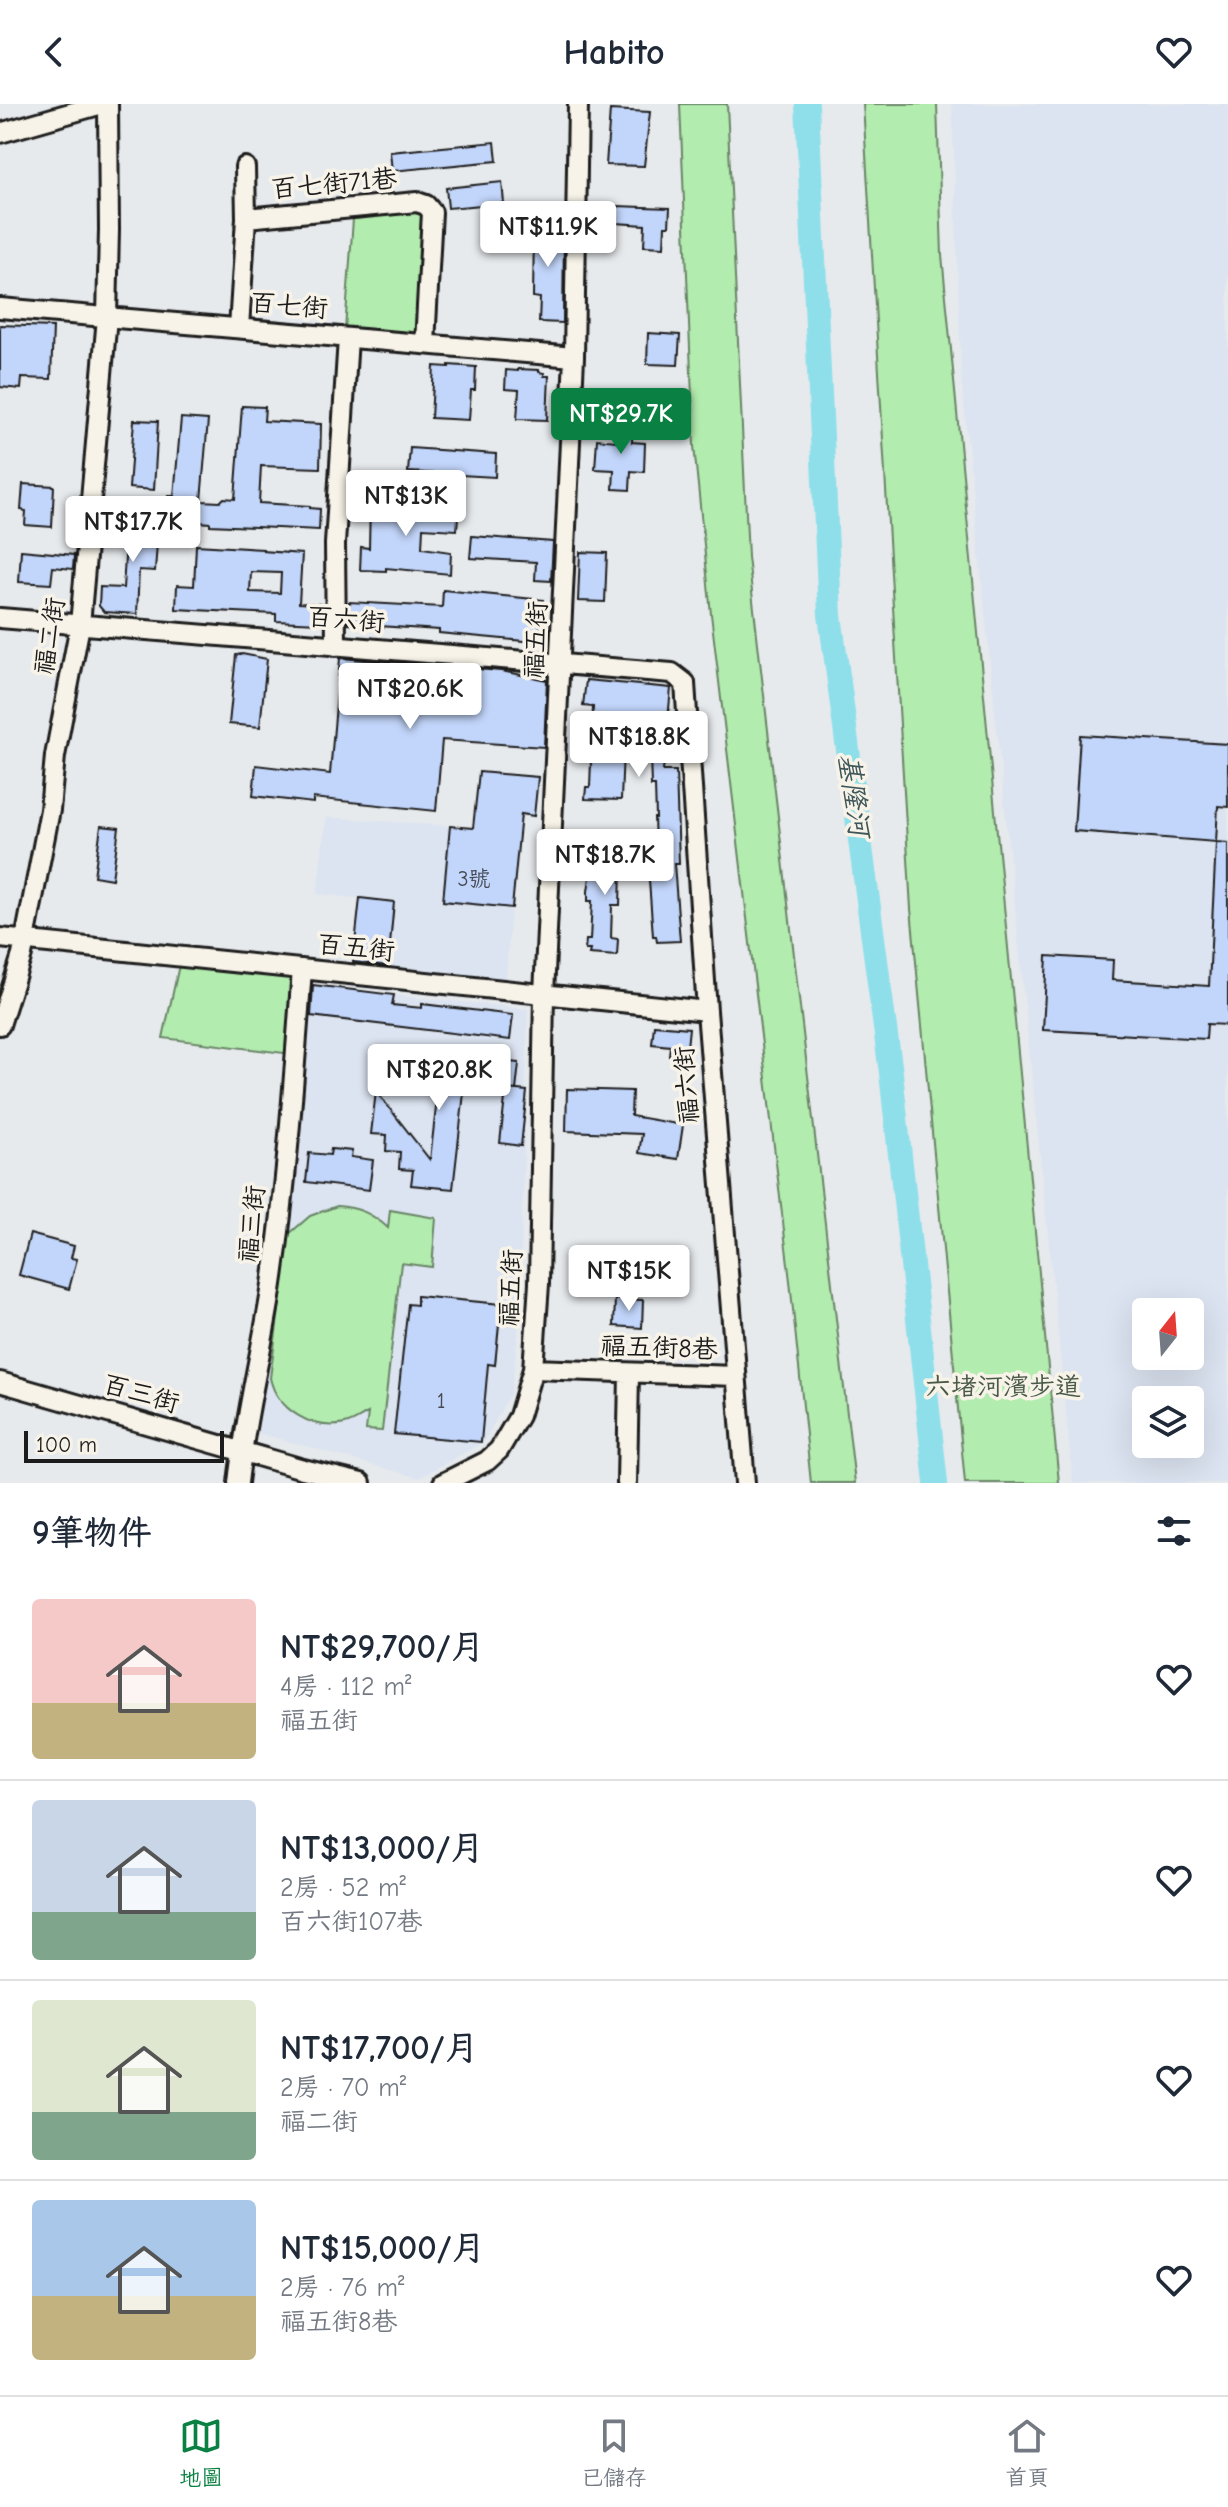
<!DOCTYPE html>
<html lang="zh-TW">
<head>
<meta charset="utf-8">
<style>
	body { margin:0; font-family:"Comic Neue","LXGW WenKai TC",sans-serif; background:#f6f6f7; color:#1f2937; height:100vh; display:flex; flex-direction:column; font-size:30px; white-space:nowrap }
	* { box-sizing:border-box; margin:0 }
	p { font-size:26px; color:#747a83 }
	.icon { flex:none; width:44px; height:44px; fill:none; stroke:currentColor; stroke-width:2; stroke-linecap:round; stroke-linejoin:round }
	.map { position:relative; height:1379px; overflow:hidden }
	.sheet { display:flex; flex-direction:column; background:#fff; flex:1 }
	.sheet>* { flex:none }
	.needle { width:52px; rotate:17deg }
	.fabs { position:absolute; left:1132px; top:1194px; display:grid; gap:16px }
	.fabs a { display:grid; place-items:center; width:72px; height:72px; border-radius:8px; background:#fff; box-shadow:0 8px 32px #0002; font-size:40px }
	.scale { position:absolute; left:24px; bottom:20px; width:200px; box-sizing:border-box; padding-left:8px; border:4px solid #1c1c1c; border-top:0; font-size:22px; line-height:28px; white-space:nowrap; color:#1c1c1c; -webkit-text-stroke:6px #f7f3e8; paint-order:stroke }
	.price { position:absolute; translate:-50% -68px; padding:0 18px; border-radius:8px; background:#fff; color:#222; font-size:26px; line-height:52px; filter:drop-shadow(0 2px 4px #0008) }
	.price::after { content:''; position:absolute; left:50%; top:48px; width:24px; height:18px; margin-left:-12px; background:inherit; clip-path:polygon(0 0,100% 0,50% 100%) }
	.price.on { background:#0b8043; color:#fff }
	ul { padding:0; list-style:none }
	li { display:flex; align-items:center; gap:24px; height:200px; padding:0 32px }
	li+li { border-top:2px solid #e0e1e3 }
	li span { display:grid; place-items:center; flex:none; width:224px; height:160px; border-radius:8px; color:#555 }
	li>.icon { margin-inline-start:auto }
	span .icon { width:96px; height:96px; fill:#fffc; stroke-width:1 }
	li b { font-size:34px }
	h2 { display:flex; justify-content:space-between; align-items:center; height:96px; padding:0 32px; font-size:34px }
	header { display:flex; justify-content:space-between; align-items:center; height:104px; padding:0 32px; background:#fff; font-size:36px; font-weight:700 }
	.tabs { display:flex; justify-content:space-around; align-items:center; height:112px; border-top:2px solid #e0e1e3; background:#fff; font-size:22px; color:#747a83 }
	.tabs a { display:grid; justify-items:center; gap:4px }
	.tabs .on { color:#0b8043 }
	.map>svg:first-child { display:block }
</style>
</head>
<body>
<header><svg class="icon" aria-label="back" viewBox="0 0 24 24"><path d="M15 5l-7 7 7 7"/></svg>Habito<svg class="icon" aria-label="heart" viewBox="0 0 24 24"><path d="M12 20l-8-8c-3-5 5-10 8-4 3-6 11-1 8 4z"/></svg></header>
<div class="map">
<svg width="1228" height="1379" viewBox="0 0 1228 1379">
	<rect width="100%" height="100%" fill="#e7eaed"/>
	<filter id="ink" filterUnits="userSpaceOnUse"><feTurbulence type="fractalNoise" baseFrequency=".0125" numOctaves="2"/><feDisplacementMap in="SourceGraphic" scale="16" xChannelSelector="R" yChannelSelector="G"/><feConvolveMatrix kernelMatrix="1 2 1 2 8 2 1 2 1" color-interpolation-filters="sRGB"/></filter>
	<g filter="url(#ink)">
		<!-- built -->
		<path fill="#dce4f1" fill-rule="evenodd" d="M952 0H1228V1379H1073L961 272ZM1146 1208H1190V1252H1146ZM1146 1296H1190V1340H1146Z
			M326 713 450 722 443 797 511 804 506 877 388 865 394 798 317 790Z
			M394 891 528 905 519 1223 511 1288 484 1338 419 1374 258 1329 308 912 389 922Z"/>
		<!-- green -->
		<path fill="#b3ecaf" stroke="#688466" stroke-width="2" d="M680 0H727L748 453 855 1379H811L790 1177 711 510 694 342Z
			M863 0H937L942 151 1059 1379H965L911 805Z
			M425 106 419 232 345 226 353 115Z
			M181 852 302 865 292 950 163 934Z
			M337 1102C358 1103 373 1110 388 1124L390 1106 436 1114 432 1163 401 1159 382 1327 366 1326 368 1309C360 1313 354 1318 345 1320 313 1327 277 1306 270 1274L289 1130 310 1112Z"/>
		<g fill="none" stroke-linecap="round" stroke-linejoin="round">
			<!-- river -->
			<path stroke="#8edfea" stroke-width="24" d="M807 0 830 511 891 969 936 1379"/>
		</g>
		<!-- building -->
		<path fill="#c2d5fa" stroke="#1c1c1c" stroke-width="2" fill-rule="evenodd" d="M610 6 650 8 644 62 606 61Z
			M495 38 497 57 392 67 390 48Z
			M502 78 504 99 448 104 446 84Z
			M617 102 670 104 669 122H665L664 143 644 142 645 121 616 119Z
			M530 112 553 113 552 129 564 130 563 219 539 218 540 194 533 193 534 128H530Z
			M0 221 53 223 51 275 22 274 21 285 0 283Z
			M648 229 680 231 678 261 647 260Z
			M449 261 476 263 475 286H471L469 316 431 314 434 262 449 263Z
			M518 265 539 266V268L544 269V272H549L547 316 517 315 519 286 505 285 506 266 518 267Z
			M242 302 265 303 264 317 321 320 320 364 261 362 259 399 310 402V404L320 405 319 426 210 421V419L166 415 168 392H174L181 314 208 316 201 397 220 398 224 394 235 395Z
			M134 316 158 317 154 386 129 384Z
			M617 317 633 318 632 338 645 339 644 368 631 367 630 386 613 385 614 366 595 365 597 335 616 337Z
			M410 344 496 350 495 373 408 368Z
			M23 380 54 382 52 423 25 421 26 407 21 406Z
			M370 399 455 403 454 413H458L457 426 423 424 422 444 451 448 450 470 386 464V467L360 466 361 443 369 444Z
			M128 409 159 411 155 467 139 466 137 510 104 508 99 502 100 483 123 484Z
			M472 432 553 438 551 477 535 476 536 458 470 454Z
			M196 441 263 445V447L302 450 299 499 320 500 319 519 276 517V510L176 505 177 481 194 482ZM251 468 281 469 280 489 250 488Z
			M21 446 74 451 73 465 53 463 51 480 19 478Z
			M580 448 607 449 605 498 578 497Z
			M443 486 543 496 540 528 535 538 439 529V526L348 520 349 498 442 503Z
			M242 550 267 555 260 623 229 620 236 551Z
			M340 554 501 567 547 576 544 643 442 636 436 707 313 694V699L253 692 256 661 330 670Z
			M586 576 671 584 663 667H676L679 760H674L680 837 657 838 656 832H653L647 749 650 748 649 738H655L654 714H656L655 682H651L650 650 623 647 621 696 585 695 586 683H590L593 603 583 602Z
			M1080 631 1228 640V703L1218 702 1216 738 1074 727Z
			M479 668 538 673 534 712 521 710 512 804 443 797 450 722 473 724Z
			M101 722 119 724 112 775 94 772Z
			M595 738 624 742 623 753H626L625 766H621L620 801H612L611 834 618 835 617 852 589 850 590 846H585L586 836H590L592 797H588V787Z
			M1216 738 1228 739V921L1207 920 1206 935 1043 926 1047 852 1113 856 1112 876 1209 882Z
			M360 794 394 798 388 862 353 858Z
			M313 881 394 891 392 901 422 904V900L513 911 510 936 311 912Z
			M654 921 689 924 686 953 669 951 670 942 652 940Z
			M405 947 519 959 516 986 465 980 453 1085 411 1081 413 1066 399 1065 400 1048 386 1047 387 1031 371 1030 376 987 430 1056 439 977 402 973Z
			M506 985 527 987 521 1042 500 1039Z
			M567 985 632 987 631 1012 683 1021 678 1055 639 1049 642 1030 566 1027Z
			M331 1045 352 1047 351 1053 373 1056 369 1086 306 1078 309 1049 330 1051Z
			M30 1130 74 1142 71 1154 77 1155 69 1185 19 1171Z
			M417 1192 501 1200 495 1261 488 1260 481 1338 394 1330 408 1200 417 1201Z
			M615 1195 643 1196 642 1224 614 1222Z"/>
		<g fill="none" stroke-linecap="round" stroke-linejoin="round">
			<!-- minor casing -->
			<g stroke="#1c1c1c" stroke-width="24">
				<path id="minor" d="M0 29 102 0
					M246 114 417 98 426 101 432 108 425 240
					M0 204 574 253
					M239 224 246 114 245 63
					M0 514 672 569 685 579 707 907 745 1379
					M336 542 335 440 348 234
					M0 834 707 907
					M0 921 22 851 50 706 55 652 80 521 107 213 109 126 108 0
					M533 1265 736 1272
					M0 1278 303 1365 361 1379
					M238 1379C245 1314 261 1251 271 1187 287 1080 294 972 302 865
					M443 1379 487 1357 499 1346 519 1312 533 1265 539 1180 544 890 574 253 578 0
					M627 1379 629 1269"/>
			</g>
			<!-- minor -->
			<use href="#minor" stroke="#f7f3e8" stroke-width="18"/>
		</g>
	</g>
	<g text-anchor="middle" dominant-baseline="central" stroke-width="7" stroke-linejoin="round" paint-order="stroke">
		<!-- number labels -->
		<g font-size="22" fill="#464a54">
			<text x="474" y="775">3號</text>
			<text x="441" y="1297">1</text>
		</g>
		<!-- street labels -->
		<g font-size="26" fill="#1c1c1c" stroke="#f7f3e8">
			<text transform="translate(334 80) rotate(-5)">百七街71巷</text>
			<text transform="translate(289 202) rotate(5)">百七街</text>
			<text transform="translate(346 516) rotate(5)">百六街</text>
			<text transform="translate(50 532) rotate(-81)">福二街</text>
			<text transform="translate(536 536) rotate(-87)">福五街</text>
			<text transform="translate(356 844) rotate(6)">百五街</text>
			<text transform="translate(687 981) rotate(-94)">福六街</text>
			<text transform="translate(252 1120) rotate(-84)">福三街</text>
			<text transform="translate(511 1184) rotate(-87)">福五街</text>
			<text transform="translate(659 1244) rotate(2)">福五街8巷</text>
			<text transform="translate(141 1290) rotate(16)">百三街</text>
		</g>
		<!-- park labels -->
		<g font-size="26" fill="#495a48" stroke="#f7f3e8">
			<text x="1003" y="1283">六堵河濱步道</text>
		</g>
		<!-- water labels -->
		<g font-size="28" font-style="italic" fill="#3e565a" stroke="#f7f3e8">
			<text transform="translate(854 691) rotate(82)">基隆河</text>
		</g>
	</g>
</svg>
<div class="fabs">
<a><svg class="needle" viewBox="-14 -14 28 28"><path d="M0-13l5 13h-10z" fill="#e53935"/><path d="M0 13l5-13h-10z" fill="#747a83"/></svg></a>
<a><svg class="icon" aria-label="layers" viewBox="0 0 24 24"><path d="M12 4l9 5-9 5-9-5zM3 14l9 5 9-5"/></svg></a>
</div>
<div class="scale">100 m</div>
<b class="price" style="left:548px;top:165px">NT$11.9K</b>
<b class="price on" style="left:621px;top:352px">NT$29.7K</b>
<b class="price" style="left:406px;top:434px">NT$13K</b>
<b class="price" style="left:133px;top:460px">NT$17.7K</b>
<b class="price" style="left:410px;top:627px">NT$20.6K</b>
<b class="price" style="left:639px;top:675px">NT$18.8K</b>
<b class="price" style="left:605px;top:793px">NT$18.7K</b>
<b class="price" style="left:439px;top:1008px">NT$20.8K</b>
<b class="price" style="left:629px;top:1209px">NT$15K</b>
</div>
<section class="sheet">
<h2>9筆物件<svg class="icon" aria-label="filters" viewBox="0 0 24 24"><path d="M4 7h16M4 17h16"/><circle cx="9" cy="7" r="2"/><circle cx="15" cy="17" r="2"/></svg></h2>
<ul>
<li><span style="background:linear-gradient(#f6c9c9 65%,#c2b280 0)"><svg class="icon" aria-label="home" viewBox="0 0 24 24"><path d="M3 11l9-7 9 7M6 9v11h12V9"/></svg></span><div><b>NT$29,700/月</b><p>4房 · 112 m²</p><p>福五街</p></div><svg class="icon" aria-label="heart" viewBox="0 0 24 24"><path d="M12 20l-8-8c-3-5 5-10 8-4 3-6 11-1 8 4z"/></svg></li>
<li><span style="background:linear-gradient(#c9d6e8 70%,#7fa58c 0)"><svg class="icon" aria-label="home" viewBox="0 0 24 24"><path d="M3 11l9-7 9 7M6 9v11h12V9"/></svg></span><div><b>NT$13,000/月</b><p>2房 · 52 m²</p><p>百六街107巷</p></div><svg class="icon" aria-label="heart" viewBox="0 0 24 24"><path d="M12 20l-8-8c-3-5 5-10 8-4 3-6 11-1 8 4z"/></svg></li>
<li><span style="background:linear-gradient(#dfe7d0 70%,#7fa58c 0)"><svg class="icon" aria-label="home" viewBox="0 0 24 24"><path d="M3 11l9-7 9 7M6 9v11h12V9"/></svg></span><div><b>NT$17,700/月</b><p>2房 · 70 m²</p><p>福二街</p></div><svg class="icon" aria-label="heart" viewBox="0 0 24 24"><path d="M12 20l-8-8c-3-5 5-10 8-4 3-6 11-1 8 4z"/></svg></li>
<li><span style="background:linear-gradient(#a9c7e8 60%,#c2b280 0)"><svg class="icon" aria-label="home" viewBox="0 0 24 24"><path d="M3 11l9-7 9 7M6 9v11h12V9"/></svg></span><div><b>NT$15,000/月</b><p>2房 · 76 m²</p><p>福五街8巷</p></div><svg class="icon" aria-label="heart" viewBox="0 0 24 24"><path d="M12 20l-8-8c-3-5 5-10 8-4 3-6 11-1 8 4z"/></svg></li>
</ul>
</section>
<nav class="tabs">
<a class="on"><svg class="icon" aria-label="map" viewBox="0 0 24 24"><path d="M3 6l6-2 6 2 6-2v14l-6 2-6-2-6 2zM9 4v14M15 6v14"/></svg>地圖</a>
<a><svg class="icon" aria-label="saved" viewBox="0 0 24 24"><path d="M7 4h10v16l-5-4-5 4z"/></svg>已儲存</a>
<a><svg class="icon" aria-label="home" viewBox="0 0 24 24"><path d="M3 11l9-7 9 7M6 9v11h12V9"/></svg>首頁</a>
</nav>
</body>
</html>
